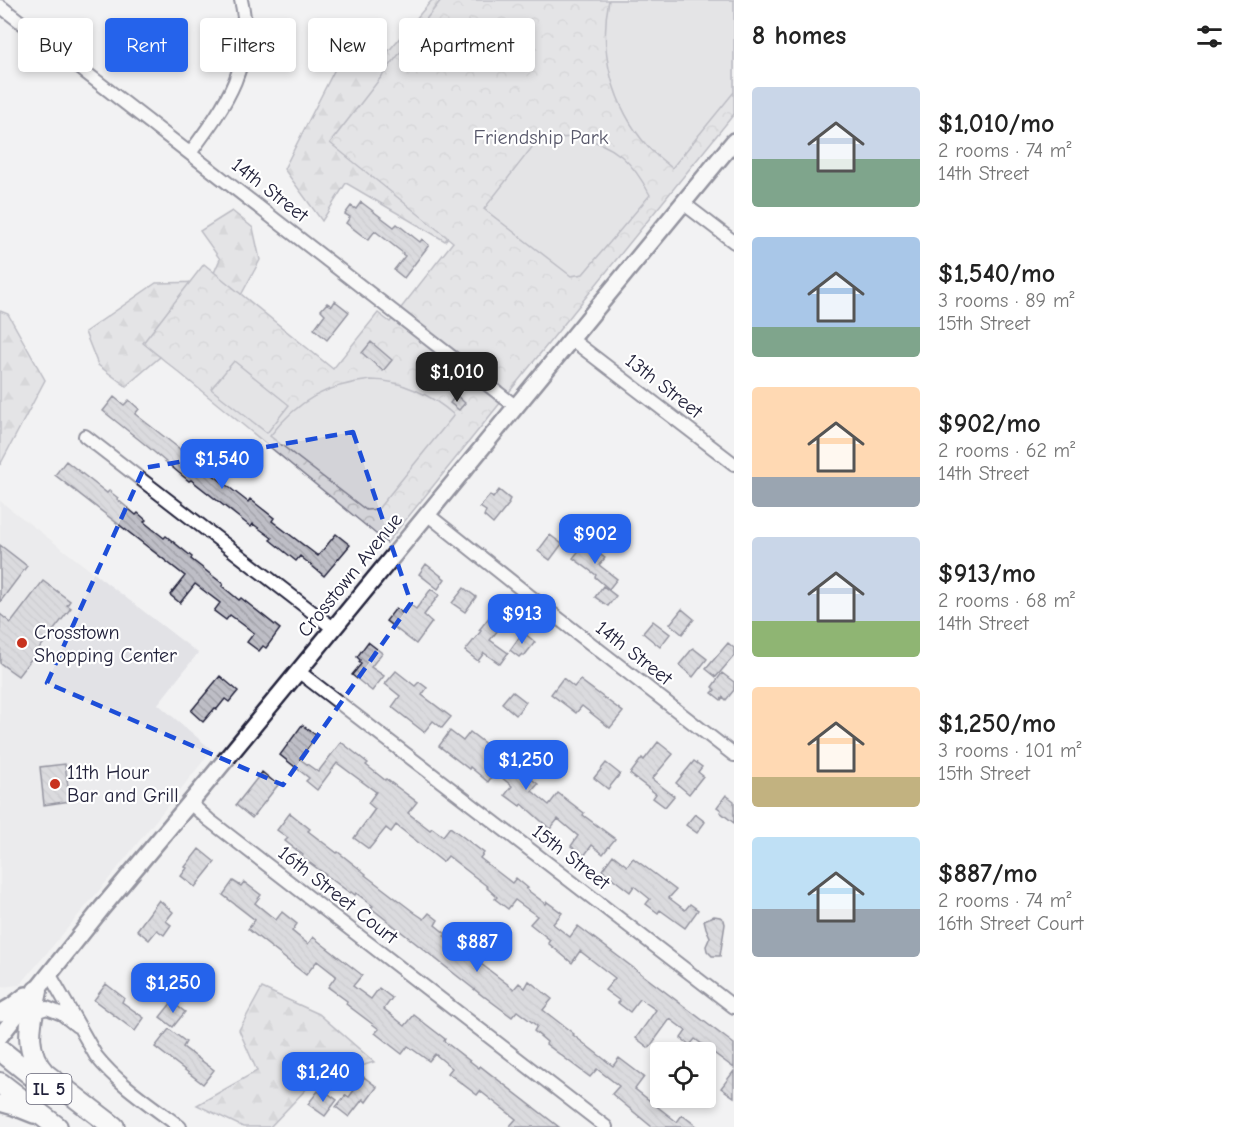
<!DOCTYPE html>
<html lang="en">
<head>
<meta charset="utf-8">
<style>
	body { margin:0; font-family:"Comic Neue",sans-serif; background:#f2f2f2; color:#222; height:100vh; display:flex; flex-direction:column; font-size:22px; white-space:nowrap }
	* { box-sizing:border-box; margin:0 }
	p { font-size:20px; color:#767676 }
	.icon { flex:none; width:33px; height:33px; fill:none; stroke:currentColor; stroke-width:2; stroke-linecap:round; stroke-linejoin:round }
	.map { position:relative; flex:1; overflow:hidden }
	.details { display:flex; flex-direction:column; background:#fff; width:510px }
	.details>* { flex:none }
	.hud { position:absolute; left:18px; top:18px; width:570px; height:54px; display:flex; gap:12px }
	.buttons { position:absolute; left:650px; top:1042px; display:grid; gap:12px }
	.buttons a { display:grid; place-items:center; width:66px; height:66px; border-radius:6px; background:#fff; box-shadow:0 3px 9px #0003; font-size:30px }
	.price { position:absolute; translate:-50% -51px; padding:0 14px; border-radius:12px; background:#2563eb; color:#fff; font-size:20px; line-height:39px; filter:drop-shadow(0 2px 3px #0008) }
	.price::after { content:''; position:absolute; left:50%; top:36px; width:18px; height:14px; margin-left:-9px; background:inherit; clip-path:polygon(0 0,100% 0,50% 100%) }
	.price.selected { background:#222; color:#fff }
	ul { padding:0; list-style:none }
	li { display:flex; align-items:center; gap:18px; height:150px; padding:0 18px }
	li span { display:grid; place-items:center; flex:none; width:168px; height:120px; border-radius:6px; color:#555 }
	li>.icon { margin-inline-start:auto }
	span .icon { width:72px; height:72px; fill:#fffc; stroke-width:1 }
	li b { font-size:26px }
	h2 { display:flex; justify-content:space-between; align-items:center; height:72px; padding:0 18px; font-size:26px }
	.tag { padding:0 21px; border-radius:6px; background:#fff; box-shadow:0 3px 9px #0003; font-size:21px; line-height:54px }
	.tag.selected { background:#2563eb; color:#fff }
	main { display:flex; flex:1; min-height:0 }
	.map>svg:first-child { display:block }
</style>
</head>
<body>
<main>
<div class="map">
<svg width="734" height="1127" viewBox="0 0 734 1127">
	<defs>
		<pattern id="forest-firs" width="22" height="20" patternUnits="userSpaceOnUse" patternTransform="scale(1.5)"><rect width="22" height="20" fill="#d3d3d8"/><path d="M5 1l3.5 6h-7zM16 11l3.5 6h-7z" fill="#b5b5ba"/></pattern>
		<pattern id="park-crowns" width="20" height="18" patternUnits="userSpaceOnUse" patternTransform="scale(1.5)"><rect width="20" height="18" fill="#d3d3d8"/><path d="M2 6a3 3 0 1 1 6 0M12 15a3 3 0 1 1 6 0" fill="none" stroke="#b5b5ba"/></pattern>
		<pattern id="building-back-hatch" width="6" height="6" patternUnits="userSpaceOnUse" patternTransform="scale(1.5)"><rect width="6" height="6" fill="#bebec6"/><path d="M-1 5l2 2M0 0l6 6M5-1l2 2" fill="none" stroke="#a3a3ab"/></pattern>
	</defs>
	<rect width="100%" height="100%" fill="#f2f2f3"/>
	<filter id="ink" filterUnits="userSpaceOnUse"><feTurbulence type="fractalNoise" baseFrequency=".0167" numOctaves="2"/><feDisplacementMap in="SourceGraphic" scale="12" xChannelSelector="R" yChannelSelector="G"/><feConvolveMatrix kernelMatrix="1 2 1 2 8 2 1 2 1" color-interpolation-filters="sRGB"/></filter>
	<g filter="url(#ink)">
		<!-- built -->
		<path fill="#e2e2e6" d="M0 501 198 653 158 704 212 750 112 875 20 985 0 987Z"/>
		<!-- forest -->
		<path fill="url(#forest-firs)" stroke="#7a7a8a" stroke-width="1.5" d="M432 0H472L548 109 445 241 346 183 322 221 284 169 337 65 375 67Z
			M232 211 253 228 260 260 220 334 166 352 126 386 98 365 85 332 156 283 210 282 220 259 200 231Z
			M0 311 8 314 45 380 0 465Z
			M262 988 319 1014 374 1062 313 1082 270 1127H243L197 1105 257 1071 239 1030Z"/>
		<!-- park -->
		<path fill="url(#park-crowns)" stroke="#7a7a8a" stroke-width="1.5" d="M441 0H734V114L387 543 143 343 204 264 333 369 378 313 390 322 453 242 330 143Z"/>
		<!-- pitch -->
		<path fill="#d3d3d8" stroke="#7a7a8a" stroke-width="1.5" d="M609 0H734V92L672 168C664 161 655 155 648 147 613 107 598 52 609 0Z
			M577 137C615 144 633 162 650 195L583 274 571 276 484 209 533 146C546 140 562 137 577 137Z
			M234 361 289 405 267 433 211 389Z
			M371 380C400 380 432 395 454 415L378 509 366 510 270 436C298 400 326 385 371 380Z"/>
		<!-- building -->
		<path fill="url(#building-back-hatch)" stroke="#22223b" stroke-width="1.5" d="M361 202 394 227 397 224 420 242 422 239 429 245 404 278 394 270 405 256 402 254 403 253 375 231 368 240 346 223 350 217 345 214 351 206 356 209Z
			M335 301 349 312 327 340 314 329 325 314 321 310 327 303 332 306Z
			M371 342 392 360 383 371 362 353Z
			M456 395 465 403 459 410 450 403Z
			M114 397 124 405 129 400 139 409 135 414 248 502 250 499 274 518 272 521 318 556 336 534 350 545 324 576 300 556 296 561 270 540 272 538 253 524 251 527 191 480 189 481 179 473 142 442 103 411Z
			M66 461 107 493 109 491 118 498 117 499 136 515 138 513 146 520 144 522 164 538 166 536 192 557 191 559 223 584 222 586 239 600 241 598 280 629 266 648 263 646 259 651 247 642 254 633 230 615 226 620 214 611 220 603 195 584 180 603 170 595 185 576 55 475Z
			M499 490 510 499 508 503 509 504 493 524 484 516 486 511 480 507 490 495 493 498Z
			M594 516 602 523 595 531 587 525Z
			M550 535 562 544 550 560 538 551Z
			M585 543 605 558 599 565 617 579 609 589 595 577 596 575 573 558Z
			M0 545 27 566 0 602Z
			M426 564 445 579 438 589 419 574Z
			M43 581 70 601 67 605 71 608 18 676 0 663V614L11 623Z
			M603 586 616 596 608 606 595 597Z
			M464 588 476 597 465 612 452 603Z
			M431 589 439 595 424 615 432 622 416 644 386 621 396 608 402 613 409 604 416 609Z
			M682 609 694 619 682 634 670 624Z
			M491 615 503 624 490 640 508 653 500 664 484 653 478 661 465 651 481 631 479 630Z
			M653 621 670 634 660 647 643 633Z
			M523 632 535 642 524 656 522 654 519 657 510 650Z
			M368 642 382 653 371 667 384 676 372 691 352 675 361 664 359 662 360 660 357 657Z
			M728 643 734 648V656L716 677 706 669Z
			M693 648 707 659 693 677 679 665Z
			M396 671 415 686 419 682 427 688 422 695 451 717 442 728 433 721 424 732 392 707 400 696 385 684Z
			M722 673 734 682V690L726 700 723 697 721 700 712 693 715 690 712 687Z
			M220 676 238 691 229 702 225 699 217 709 215 708 203 722 191 711Z
			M563 678 574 687 580 680 623 712 610 728 582 706 576 713 551 694Z
			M512 691 526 702 516 715 502 703Z
			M302 725 317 736 300 759 318 772 341 742 368 763 366 765 385 780 386 779 417 802 408 813 430 830 432 828 443 836 450 827 484 853 480 858 499 873 512 883 516 878 528 888 526 889 546 904 547 902 562 913 553 924 570 937 578 926 734 1044V1068L695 1039 690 1045 681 1038 686 1031 670 1019 649 1048 636 1038 656 1010 640 999 630 1012 618 1003 620 1001 605 990 615 978 580 951 572 963 548 943 550 940 530 924 537 916 515 900 508 909 495 899 497 897 487 888 488 887 448 856 443 862 396 825 391 832 386 828 369 849 354 838 375 809 368 803 376 792 337 763 317 790 306 781 309 778 280 755Z
			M450 731 463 741 470 732 495 751 497 748 520 765 517 768 538 784 532 791 549 805 558 793 584 813 583 815 615 839 603 854 592 845 584 856 571 846 578 836 558 819 550 829 522 804 520 806 505 795 512 786 495 772 488 782 470 767 469 769 439 746Z
			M658 742 673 754 652 779 674 796 665 807 653 798 656 794 630 774 642 758 644 760Z
			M694 761 702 767 698 772 703 776 689 794 676 783Z
			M606 763 620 774 608 789 594 778Z
			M65 764 70 801 44 805 40 767Z
			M262 772 278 785 252 818 236 805Z
			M726 795 734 801V823L720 812 721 810 717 807Z
			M290 813 310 829 308 831 337 853 338 852 347 859 366 874 365 875 415 913 424 919 429 913 438 920 435 925 446 934 444 936 480 965 481 964 514 989 519 983 525 988 529 981 552 999 543 1010 574 1034 573 1035 613 1066 619 1058 644 1077 635 1089 677 1122 682 1115 698 1127H652L612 1094 619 1086 597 1069 590 1077 546 1044 547 1042 534 1031 537 1026 517 1011 512 1017 485 997H484L371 908 373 906 356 893 355 895 351 892 350 893 302 857 303 855 285 841 288 838 277 830Z
			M695 814 705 822 697 833 686 825Z
			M199 849 215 862 195 887 181 876 187 868 185 867Z
			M613 855 627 866 633 858 676 890 669 898 685 910 690 904 698 910 685 928 660 910 658 913 646 904 650 899 634 886 630 892 602 870Z
			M233 881 241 886 244 882 261 895 255 903 276 920 282 912 297 924 292 931 308 944 313 937 362 975 353 986 371 999 379 988 392 998 384 1009 405 1026 414 1015 445 1039 444 1041 479 1068 480 1066 559 1127H509L516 1119 480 1091 477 1095 448 1073 452 1068 435 1054 429 1061 408 1046 402 1054 389 1044 375 1033 379 1029 346 1004 347 1001 328 987 336 976 317 961 306 975 248 929 255 920 223 895Z
			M159 900 173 912 166 921 171 925 164 935 157 930 149 940 137 930Z
			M714 916 720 917 724 920 725 924 720 956H712L707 951 706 946 710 937 706 928 704 920Z
			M106 984 124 998 122 1002 144 1018 135 1031 94 1000Z
			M172 1002 185 1012 173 1027 160 1017Z
			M169 1029 186 1042 183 1047 214 1070 203 1084 155 1047Z
			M734 1071V1097L721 1088Z
			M364 1077 377 1087 366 1102 363 1099 349 1117 336 1107 346 1095 349 1097Z
			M318 1091 323 1095 326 1092 337 1100 325 1116 308 1104Z"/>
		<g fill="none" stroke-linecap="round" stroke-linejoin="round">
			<!-- minor casing -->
			<g stroke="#22223b" stroke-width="16">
				<path id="minor" d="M0 6 515 406
					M190 153C226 104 256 64 241 0
					M683 203 734 242
					M571 339 734 464
					M85 436 333 628
					M427 514 536 601 734 755
					M298 671 734 1007
					M190 803 209 820 606 1127
					M50 975 96 1056C119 1085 151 1105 180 1127
					M29 1014 47 1008 62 1014 77 1026"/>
			</g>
			<!-- tertiary casing -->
			<g stroke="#22223b" stroke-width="20">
				<path id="tertiary" d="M0 1013 12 1006 26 995
					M0 1036 102 908 214 774 734 141
					M0 1103 14 1107 34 1115"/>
			</g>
			<!-- trunk casing -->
			<g stroke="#22223b" stroke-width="24">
				<path id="trunk" d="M37 991C31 1021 22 1049 45 1074L114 1127
					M0 1050 44 1085
					M0 1083 57 1127"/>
			</g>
			<!-- minor -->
			<use href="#minor" stroke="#fff" stroke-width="12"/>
			<!-- tertiary -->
			<use href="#tertiary" stroke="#fff" stroke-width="15"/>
			<!-- trunk -->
			<use href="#trunk" stroke="#fff" stroke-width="20"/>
		</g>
	</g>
	<!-- marked area -->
	<path d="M0 0H734V1127H0ZM353 432 411 603 283 785 47 683 144 468Z" fill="#f2f2f3" fill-opacity=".55" fill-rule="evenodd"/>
	<path fill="none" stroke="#1d4ed8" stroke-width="4.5" stroke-dasharray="12 8" stroke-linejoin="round" d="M353 432 411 603 283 785 47 683 144 468Z"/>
	<!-- markers -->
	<g fill="#c8321e" stroke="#fff" stroke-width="2">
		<circle cx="22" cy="643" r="6"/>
		<circle cx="55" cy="784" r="6"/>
	</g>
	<g text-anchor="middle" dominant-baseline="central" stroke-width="4.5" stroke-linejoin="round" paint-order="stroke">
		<!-- shield labels -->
		<rect fill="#fff" stroke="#646476" stroke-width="1.5" x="26.5" y="1074" width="45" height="30" rx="4.5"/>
		<g font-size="18" font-weight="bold" fill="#22223b">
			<text x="49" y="1089">IL 5</text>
		</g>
		<!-- park labels -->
		<g font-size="20" fill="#57576a" stroke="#fff">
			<text x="541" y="137">Friendship Park</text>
		</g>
		<!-- street labels -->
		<g font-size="20" fill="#22223b" stroke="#fff">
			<text transform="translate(270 190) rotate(38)">14th Street</text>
			<text transform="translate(664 386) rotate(38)">13th Street</text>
			<text transform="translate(350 575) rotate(-51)">Crosstown Avenue</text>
			<text transform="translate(634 653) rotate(38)">14th Street</text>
			<text transform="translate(571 857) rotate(38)">15th Street</text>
			<text transform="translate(338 895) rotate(38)">16th Street Court</text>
		</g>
		<!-- poi labels -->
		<g font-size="20" fill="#22223b" stroke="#fff" text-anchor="start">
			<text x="34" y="632">Crosstown<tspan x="34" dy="23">Shopping Center</tspan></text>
			<text x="67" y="772">11th Hour<tspan x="67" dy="23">Bar and Grill</tspan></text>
		</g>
	</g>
</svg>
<div class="buttons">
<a><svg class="icon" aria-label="locate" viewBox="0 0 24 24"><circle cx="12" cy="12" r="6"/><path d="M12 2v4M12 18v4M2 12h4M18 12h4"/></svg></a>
</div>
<b class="price selected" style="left:457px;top:403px">$1,010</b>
<b class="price" style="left:222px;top:490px">$1,540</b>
<b class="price" style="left:595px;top:565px">$902</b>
<b class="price" style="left:522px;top:645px">$913</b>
<b class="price" style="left:526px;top:791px">$1,250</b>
<b class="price" style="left:477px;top:973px">$887</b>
<b class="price" style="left:173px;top:1014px">$1,250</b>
<b class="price" style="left:323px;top:1103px">$1,240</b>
<div class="hud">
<a class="tag">Buy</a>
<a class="tag selected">Rent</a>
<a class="tag">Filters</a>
<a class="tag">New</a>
<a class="tag">Apartment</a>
</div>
</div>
<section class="details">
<h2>8 homes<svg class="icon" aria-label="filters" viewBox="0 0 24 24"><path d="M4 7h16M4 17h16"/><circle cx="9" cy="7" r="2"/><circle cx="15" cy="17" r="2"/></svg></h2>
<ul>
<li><span style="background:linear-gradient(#c9d6e8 60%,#7fa58c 0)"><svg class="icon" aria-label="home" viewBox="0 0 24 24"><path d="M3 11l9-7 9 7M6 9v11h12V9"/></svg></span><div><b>$1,010/mo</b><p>2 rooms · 74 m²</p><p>14th Street</p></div></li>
<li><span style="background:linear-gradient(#a9c7e8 75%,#7fa58c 0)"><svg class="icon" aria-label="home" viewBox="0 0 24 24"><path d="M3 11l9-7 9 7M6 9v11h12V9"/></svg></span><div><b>$1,540/mo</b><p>3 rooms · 89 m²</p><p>15th Street</p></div></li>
<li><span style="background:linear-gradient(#ffd9b3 75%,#9aa5b1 0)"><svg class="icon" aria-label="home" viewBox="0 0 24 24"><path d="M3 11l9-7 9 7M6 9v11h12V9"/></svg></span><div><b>$902/mo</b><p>2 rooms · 62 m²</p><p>14th Street</p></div></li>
<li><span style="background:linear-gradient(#c9d6e8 70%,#8fb573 0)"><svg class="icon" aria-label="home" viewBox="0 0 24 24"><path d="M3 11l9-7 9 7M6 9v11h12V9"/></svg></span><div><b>$913/mo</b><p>2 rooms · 68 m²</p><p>14th Street</p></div></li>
<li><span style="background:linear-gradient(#ffd9b3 75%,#c2b280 0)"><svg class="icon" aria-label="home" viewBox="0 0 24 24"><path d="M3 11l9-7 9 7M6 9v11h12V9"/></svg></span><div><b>$1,250/mo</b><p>3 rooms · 101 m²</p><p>15th Street</p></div></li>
<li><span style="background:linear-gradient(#bfe0f5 60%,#9aa5b1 0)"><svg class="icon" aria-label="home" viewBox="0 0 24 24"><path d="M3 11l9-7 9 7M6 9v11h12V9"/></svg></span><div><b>$887/mo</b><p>2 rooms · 74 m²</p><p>16th Street Court</p></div></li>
</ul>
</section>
</main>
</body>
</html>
